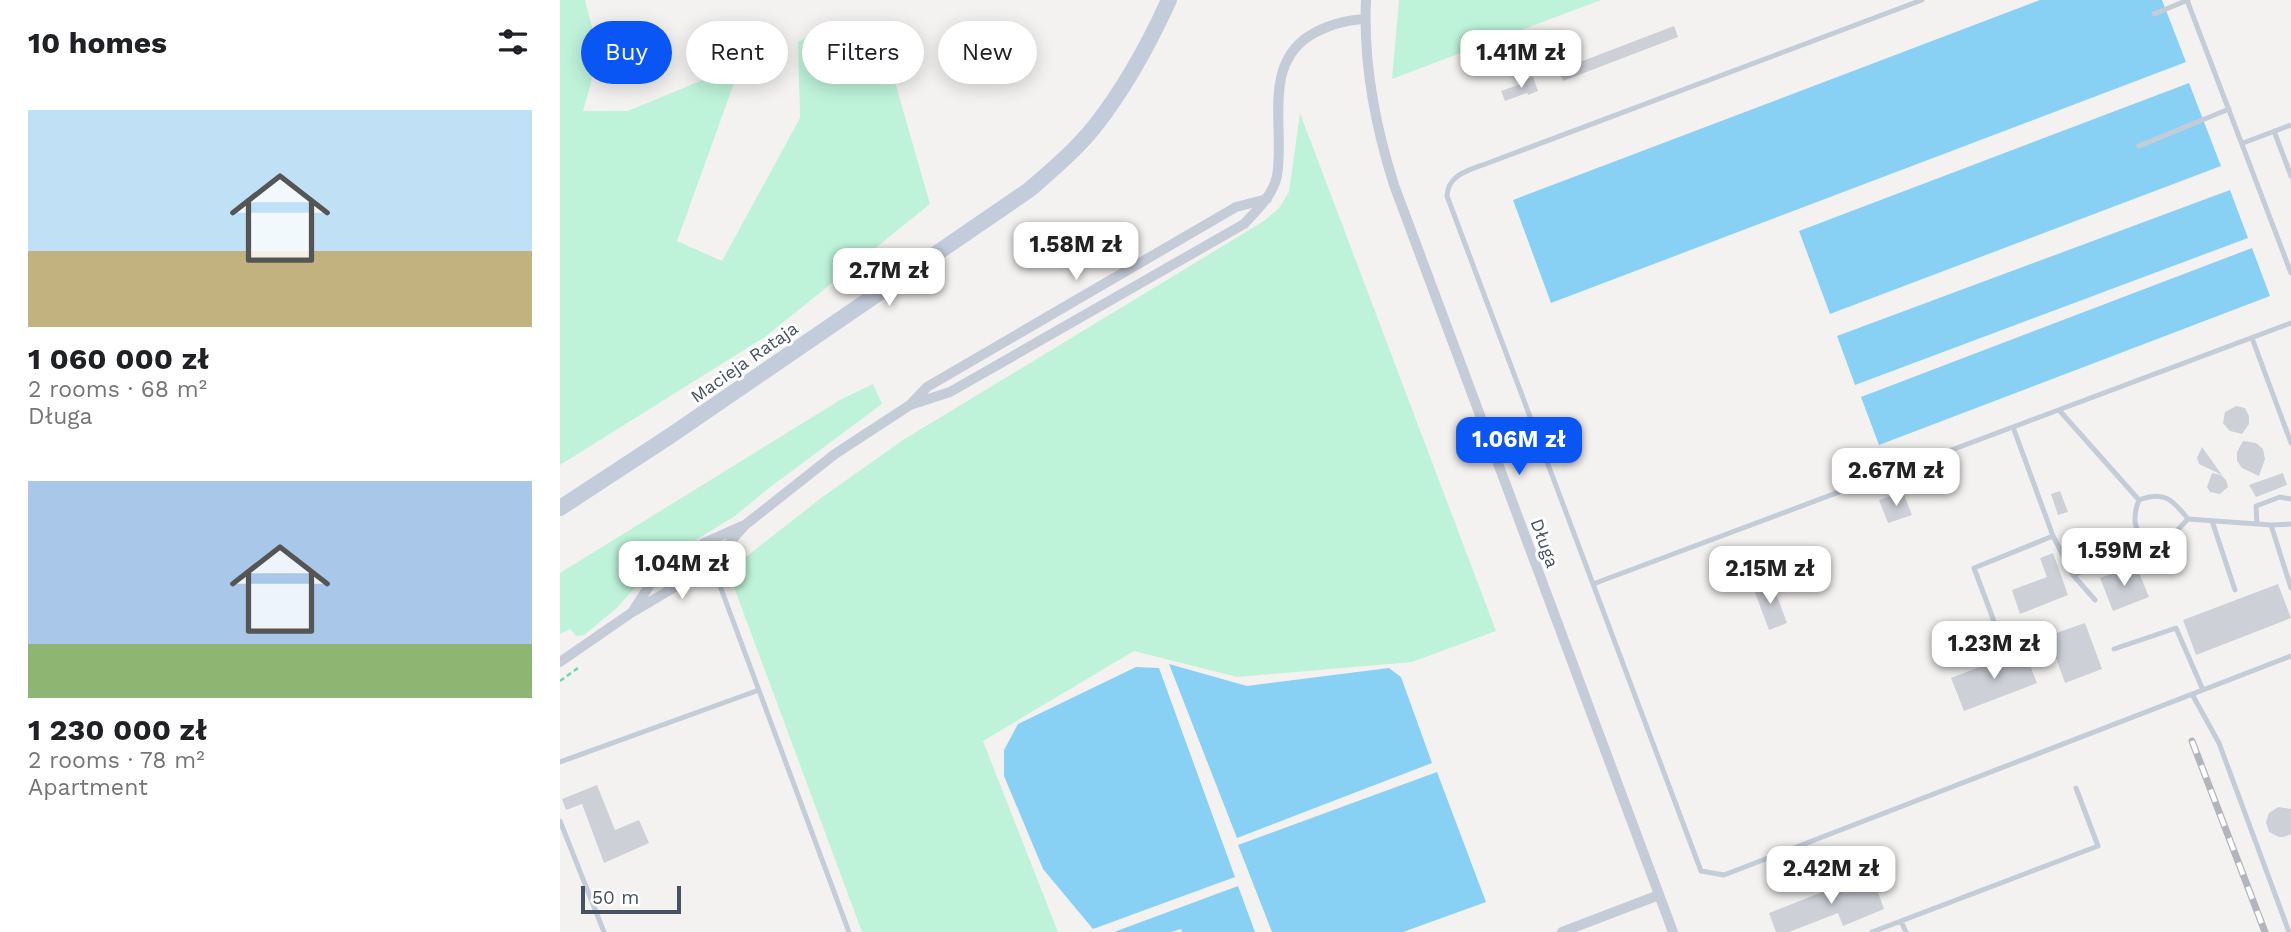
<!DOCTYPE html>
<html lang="en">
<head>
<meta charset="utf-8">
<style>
	body { margin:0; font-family:"Work Sans",sans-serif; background:#f6f6f6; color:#202124; height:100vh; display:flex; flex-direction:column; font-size:26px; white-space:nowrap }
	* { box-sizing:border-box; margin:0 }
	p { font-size:23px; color:#757577 }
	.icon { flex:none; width:38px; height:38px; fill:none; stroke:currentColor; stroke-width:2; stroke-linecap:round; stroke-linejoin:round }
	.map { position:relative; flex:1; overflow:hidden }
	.details { display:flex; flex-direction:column; background:#fff; width:560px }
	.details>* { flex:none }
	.banner { position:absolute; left:21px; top:21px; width:665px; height:63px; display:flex; gap:14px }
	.scale { position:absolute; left:21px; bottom:18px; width:100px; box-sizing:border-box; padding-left:7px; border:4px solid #475261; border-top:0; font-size:19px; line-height:24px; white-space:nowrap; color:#475261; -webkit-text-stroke:5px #fff; paint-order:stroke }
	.price { position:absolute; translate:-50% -60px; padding:0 16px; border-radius:14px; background:#fff; color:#222; font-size:23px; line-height:46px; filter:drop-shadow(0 2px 4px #0008) }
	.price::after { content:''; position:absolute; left:50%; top:42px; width:21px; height:16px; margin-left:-10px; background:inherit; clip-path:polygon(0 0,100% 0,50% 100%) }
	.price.active { background:#0a56f5; color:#fff }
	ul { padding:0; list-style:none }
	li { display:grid; align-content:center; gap:14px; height:371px; padding:0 28px }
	li span { display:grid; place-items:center; height:217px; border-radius:0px; color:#555 }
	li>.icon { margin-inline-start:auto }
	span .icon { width:126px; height:126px; fill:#fffc; stroke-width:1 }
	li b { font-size:30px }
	h2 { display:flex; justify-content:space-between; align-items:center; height:84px; padding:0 28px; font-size:30px }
	.chip { padding:0 24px; border-radius:32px; background:#fff; box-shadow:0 4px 18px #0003; font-size:24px; line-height:63px }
	.chip.active { background:#0a56f5; color:#fff }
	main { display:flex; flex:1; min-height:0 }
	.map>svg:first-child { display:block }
</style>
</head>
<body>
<main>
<section class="details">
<h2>10 homes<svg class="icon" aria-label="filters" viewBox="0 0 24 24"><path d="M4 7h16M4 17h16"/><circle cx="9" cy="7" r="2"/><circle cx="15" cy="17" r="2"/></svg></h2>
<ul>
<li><span style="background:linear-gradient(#bfe0f5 65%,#c2b280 0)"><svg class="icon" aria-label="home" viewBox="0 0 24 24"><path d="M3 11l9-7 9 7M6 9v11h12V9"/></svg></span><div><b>1 060 000 zł</b><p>2 rooms · 68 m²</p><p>Długa</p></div></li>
<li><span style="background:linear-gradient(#a9c7e8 75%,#8fb573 0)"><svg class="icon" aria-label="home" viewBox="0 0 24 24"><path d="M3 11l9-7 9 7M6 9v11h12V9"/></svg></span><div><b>1 230 000 zł</b><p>2 rooms · 78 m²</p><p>Apartment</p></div></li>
</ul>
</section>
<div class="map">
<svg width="1731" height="932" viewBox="0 0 1731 932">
	<rect width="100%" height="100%" fill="#f4f2f1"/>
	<!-- green -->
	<path fill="#bef3d9" d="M0 0H25L39 54 23 111H68L181 64 117 241 162 261 240 118 238 42 266 27 294 30 324 44 370 204 205 337 0 465Z
		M839 0H1041L832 79Z
		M740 113 936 631 852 662 677 677 574 651 423 741 498 932H302L168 571 261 498 343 440 704 221 719 208 729 192Z
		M313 384 322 404 209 488 175 516 136 540 82 579 57 608 24 635 16 636 10 629 0 634V573L280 400Z"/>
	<!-- water -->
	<path fill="#88d1f4" d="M1480 0H1602L1626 62 991 303 953 200Z
		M1629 83 1661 166 1270 314 1239 231Z
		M1670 190 1688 238 1295 385 1277 336Z
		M1692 248 1710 296 1319 445 1301 397Z
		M609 664 687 686 829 668 841 677 872 763 677 838Z
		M576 667 599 668 675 877 533 929 483 869 444 776V750L458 724Z
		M877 772 926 902 843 932H712L678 845Z
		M678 886 695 932H622L621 929 611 932H554Z"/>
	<!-- building -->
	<path fill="#cdd0d7" d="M1114 26 1118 37 1003 81 999 70Z
		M973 77 978 91 968 95 967 93 945 101 941 91 964 83 963 81Z
		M1676 406 1685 408 1689 416V424L1682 434 1670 431 1663 423 1665 412Z
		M1683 441 1696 443 1703 449 1705 459 1699 476 1682 468 1677 461V452Z
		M1642 447 1662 475 1639 464 1637 458Z
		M1652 473 1661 475 1666 480 1668 487 1660 494 1650 492 1647 487Z
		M1723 473 1727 485 1696 497 1689 485Z
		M1500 491 1508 512 1498 515 1491 494Z
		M1343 492 1352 515 1328 523 1319 500Z
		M1493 553 1508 595 1460 614 1452 590 1487 577 1480 558Z
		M1576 565 1589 597 1553 611 1540 578Z
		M1212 583 1227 623 1209 630 1194 590Z
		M1718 584 1731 618 1636 655 1623 620Z
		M1525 623 1542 669 1505 683 1488 636Z
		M1464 650 1477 683 1404 711 1391 678Z
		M37 785 55 830 79 820 89 843 44 863 22 804 6 810 2 799Z
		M1718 807 1731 809V834L1724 837H1719L1709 832 1706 822 1709 813Z
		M1311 873 1324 909 1283 926 1278 913 1229 932H1216L1209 913Z"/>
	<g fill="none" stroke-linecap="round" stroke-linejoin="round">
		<!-- path -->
		<path stroke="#72d5af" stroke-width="2.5" stroke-dasharray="5 3.5" stroke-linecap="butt" d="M0 681 18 668"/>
		<!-- lane -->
		<path stroke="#c4ccd7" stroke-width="5" d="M1362 0 928 163C910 170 888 174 887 196L1141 871 1164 875 1731 656
			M1627 0 1731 273
			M1594 14 1628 0
			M1714 131 1731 176
			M1683 143 1731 125
			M1579 146 1669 109
			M1692 338 1731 443
			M1499 410 1579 500C1604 490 1613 500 1628 519
			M1453 427 1493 536
			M1579 500C1571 520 1574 537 1595 544
			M1652 521 1675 590
			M1697 524 1696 506 1720 497 1731 499
			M1731 524 1711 525 1731 588
			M144 543 289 932
			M1033 584 1731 323
			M1535 600 1513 575 1608 540 1628 519 1711 525
			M1441 640 1414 568 1493 536 1513 575
			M1554 649 1616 628 1643 690
			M1632 694 1659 743 1729 932
			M0 762 199 690
			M0 821 44 932
			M1341 921 1346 932
			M1312 932 1538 846 1516 788"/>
		<!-- street -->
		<path stroke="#c4ccd7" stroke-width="10" d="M806 0C803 64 815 125 834 185L1113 932
			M350 405 390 392 684 224C697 210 713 195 717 176 725 128 702 67 749 36 767 25 785 20 805 19
			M73 611 91 583 144 543 182 526
			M0 662 71 613 120 584 164 549 185 525 275 454 350 405 367 387 676 207 707 199
			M1002 932 1099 895"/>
		<!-- secondary -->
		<path stroke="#c3ccdb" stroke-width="16" d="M0 508 110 436 469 190C492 170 516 150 535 126 565 88 589 44 609 0"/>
		<!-- rail casing -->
		<g stroke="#b3b5bc" stroke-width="7">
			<path id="rail" d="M1632 741 1705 932"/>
		</g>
		<!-- rail -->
		<use href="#rail" stroke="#fff" stroke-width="4.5" stroke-dasharray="13" stroke-linecap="butt"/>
	</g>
	<g text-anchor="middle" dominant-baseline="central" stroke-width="6" stroke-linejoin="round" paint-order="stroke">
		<!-- street labels -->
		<g font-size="18" fill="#475261" stroke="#fff">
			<text transform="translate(184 362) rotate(-35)">Macieja Rataja</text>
			<text transform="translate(985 543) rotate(70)">Długa</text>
		</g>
	</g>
</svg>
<div class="scale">50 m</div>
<b class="price" style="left:961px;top:90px">1.41M zł</b>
<b class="price" style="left:516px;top:282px">1.58M zł</b>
<b class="price" style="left:329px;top:308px">2.7M zł</b>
<b class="price active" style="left:959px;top:477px">1.06M zł</b>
<b class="price" style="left:1336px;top:508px">2.67M zł</b>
<b class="price" style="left:1564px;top:588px">1.59M zł</b>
<b class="price" style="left:122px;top:601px">1.04M zł</b>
<b class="price" style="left:1210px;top:606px">2.15M zł</b>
<b class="price" style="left:1434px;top:681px">1.23M zł</b>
<b class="price" style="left:1271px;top:906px">2.42M zł</b>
<div class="banner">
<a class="chip active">Buy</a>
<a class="chip">Rent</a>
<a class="chip">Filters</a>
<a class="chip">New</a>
</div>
</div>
</main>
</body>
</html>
